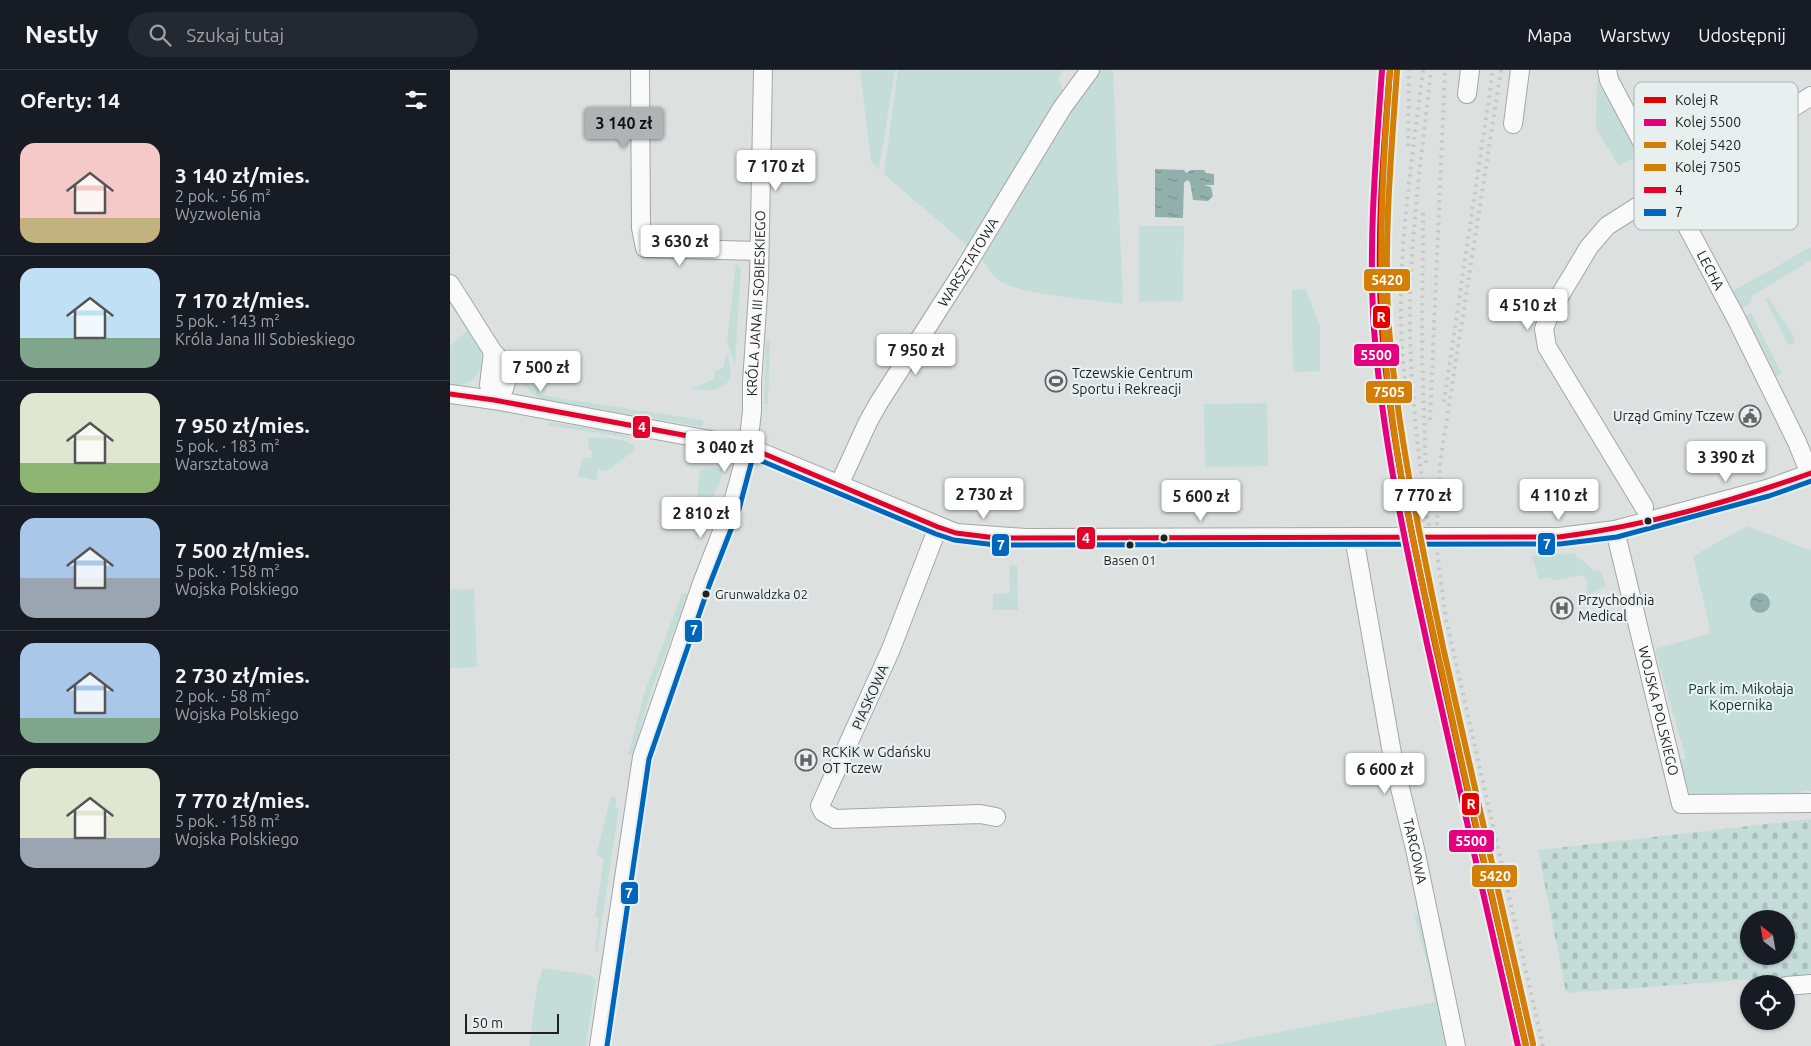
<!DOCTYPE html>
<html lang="pl">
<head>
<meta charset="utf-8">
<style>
	body { margin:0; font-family:Ubuntu,sans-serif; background:#242831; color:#f1f3f6; height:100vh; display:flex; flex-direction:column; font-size:19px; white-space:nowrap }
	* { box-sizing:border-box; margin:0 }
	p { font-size:16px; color:#9ea1a6 }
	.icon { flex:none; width:28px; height:28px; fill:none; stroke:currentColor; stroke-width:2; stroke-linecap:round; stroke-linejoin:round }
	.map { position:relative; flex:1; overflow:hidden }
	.details { display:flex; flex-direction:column; background:#171b24; width:450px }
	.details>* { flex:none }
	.needle { width:32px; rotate:329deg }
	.controls { position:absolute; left:1290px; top:840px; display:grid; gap:10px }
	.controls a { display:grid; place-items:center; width:55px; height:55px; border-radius:50%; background:#171b24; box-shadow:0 1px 4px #0004; font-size:25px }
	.scale { position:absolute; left:15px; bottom:12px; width:94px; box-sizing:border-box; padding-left:5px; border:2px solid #1f2221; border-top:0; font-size:14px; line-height:18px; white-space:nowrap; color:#1f2221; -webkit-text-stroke:4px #e7f0ef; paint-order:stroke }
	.price { position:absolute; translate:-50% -42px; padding:0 11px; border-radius:5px; background:#fff; color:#222; font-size:16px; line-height:32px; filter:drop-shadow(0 1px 2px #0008) }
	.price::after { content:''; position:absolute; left:50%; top:30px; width:15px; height:11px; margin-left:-8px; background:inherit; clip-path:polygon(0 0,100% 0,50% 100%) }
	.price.on { background:#b0b3b4; color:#111 }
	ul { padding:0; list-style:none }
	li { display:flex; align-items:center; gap:15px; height:125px; padding:0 20px }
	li+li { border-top:1px solid #363941 }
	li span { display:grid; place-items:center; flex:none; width:140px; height:100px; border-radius:15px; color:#555 }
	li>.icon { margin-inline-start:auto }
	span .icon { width:60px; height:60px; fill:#fffc; stroke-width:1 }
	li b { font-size:21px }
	h2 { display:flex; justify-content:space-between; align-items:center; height:60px; padding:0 20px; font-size:21px }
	header { display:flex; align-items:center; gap:30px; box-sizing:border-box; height:70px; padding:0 25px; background:#171b24; border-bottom:1px solid #363941 }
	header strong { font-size:24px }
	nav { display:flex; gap:28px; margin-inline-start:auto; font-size:18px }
	.search { width:350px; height:45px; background:#242831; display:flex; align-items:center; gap:12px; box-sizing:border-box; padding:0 18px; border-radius:28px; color:#9ea1a6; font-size:19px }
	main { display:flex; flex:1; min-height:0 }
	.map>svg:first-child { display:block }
</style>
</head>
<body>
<header>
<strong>Nestly</strong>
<div class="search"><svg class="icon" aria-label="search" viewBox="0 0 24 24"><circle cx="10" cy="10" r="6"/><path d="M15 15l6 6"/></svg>Szukaj tutaj</div>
<nav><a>Mapa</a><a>Warstwy</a><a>Udostępnij</a></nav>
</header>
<main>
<section class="details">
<h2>Oferty: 14<svg class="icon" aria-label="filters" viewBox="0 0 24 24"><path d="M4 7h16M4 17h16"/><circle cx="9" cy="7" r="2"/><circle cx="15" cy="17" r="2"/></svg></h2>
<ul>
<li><span style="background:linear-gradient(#f6c9c9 75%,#c2b280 0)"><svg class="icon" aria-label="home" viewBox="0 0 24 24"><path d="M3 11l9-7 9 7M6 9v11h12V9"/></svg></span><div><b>3 140 zł/mies.</b><p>2 pok. · 56 m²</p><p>Wyzwolenia</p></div></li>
<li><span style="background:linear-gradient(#bfe0f5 70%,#7fa58c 0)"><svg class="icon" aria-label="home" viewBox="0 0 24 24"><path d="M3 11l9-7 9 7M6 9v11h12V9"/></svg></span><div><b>7 170 zł/mies.</b><p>5 pok. · 143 m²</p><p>Króla Jana III Sobieskiego</p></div></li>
<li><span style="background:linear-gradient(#dfe7d0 70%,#8fb573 0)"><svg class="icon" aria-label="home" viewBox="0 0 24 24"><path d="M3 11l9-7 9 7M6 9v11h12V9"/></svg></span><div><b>7 950 zł/mies.</b><p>5 pok. · 183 m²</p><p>Warsztatowa</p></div></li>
<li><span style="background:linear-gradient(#a9c7e8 60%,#9aa5b1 0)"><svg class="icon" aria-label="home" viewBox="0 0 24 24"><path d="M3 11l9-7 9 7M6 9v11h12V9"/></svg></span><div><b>7 500 zł/mies.</b><p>5 pok. · 158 m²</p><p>Wojska Polskiego</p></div></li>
<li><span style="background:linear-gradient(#a9c7e8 75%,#7fa58c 0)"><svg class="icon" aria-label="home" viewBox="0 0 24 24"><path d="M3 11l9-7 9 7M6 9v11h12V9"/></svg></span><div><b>2 730 zł/mies.</b><p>2 pok. · 58 m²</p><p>Wojska Polskiego</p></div></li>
<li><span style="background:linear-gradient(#dfe7d0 70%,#9aa5b1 0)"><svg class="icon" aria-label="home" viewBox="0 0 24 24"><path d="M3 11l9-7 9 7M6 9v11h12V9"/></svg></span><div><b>7 770 zł/mies.</b><p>5 pok. · 158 m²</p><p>Wojska Polskiego</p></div></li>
</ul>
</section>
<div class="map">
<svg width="1361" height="976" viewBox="0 0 1361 976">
	<defs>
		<pattern id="cemetery-stones" width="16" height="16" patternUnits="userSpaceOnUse" patternTransform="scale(1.25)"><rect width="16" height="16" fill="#c5ddd9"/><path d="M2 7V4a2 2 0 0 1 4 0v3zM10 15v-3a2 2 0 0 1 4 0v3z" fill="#a9bdba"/></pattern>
		<pattern id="water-ripples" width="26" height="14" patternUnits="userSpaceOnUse" patternTransform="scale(1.25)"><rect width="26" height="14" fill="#91b0ac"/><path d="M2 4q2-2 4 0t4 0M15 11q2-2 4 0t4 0" fill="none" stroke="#768f8c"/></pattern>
	</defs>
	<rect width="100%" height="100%" fill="#dce1e0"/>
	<!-- green -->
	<path fill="#c5ddd9" d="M410 0H445L429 100 421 92Z
		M448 0H613L609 9 613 23 520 178 436 106 434 102Z
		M648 0H663L673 234C645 230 569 225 548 210 542 205 536 195 531 189L613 52Z
		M1147 10 1189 85 1169 96 1146 59Z
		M689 156H734L733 231 689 232Z
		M1361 177V190L1303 225 1301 233 1292 238 1283 221Z
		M286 194 291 199 285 294 277 271Z
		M856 219 870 257V301L843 302 842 220Z
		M1318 227 1345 268 1343 274 1338 275 1315 228Z
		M1301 243 1332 304 1326 306 1295 246Z
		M17 261C22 268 30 277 31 285 35 305 17 318 0 316V276Z
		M316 272H320L318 334H314Z
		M276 283C290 315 270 324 242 319L264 309 265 301 273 298Z
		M72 313 85 315 90 320V325L253 350V357L93 330 82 323Z
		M817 333 818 396 755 397 754 334Z
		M100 352 166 362 180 368 98 355Z
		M138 367C151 368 179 367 186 379L157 401 148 399 147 411 128 406 133 388H141L142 381 139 380Z
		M265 397 271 399 272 406 262 430 247 426 250 400Z
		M1297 456 1359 480 1361 478V721H1354L1349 726C1325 727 1260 736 1242 725 1231 718 1229 702 1225 691L1236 688 1205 579 1261 563 1243 486Z
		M1123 483 1144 500 1151 501 1156 516 1137 525V510L1133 505 1102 511 1101 507 1090 510 1088 508 1082 486Z
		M559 495H567L568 540H543V524L560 523Z
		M24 519 27 597 0 598V520Z
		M232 523 238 524 200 624 183 686 178 685 194 624Z
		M161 726 167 728 165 737 169 738 147 883 145 881 149 847H145L154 788 146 786Z
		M964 843 972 849 990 931 985 932 980 905Z
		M93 898 139 905 146 909 136 976H79L87 916Z
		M990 931 1000 976H759Z"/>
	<!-- cemetery -->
	<path fill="url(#cemetery-stones)" fill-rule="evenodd" d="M1361 749V905L1116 923 1088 780ZM1299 849H1336V886H1299Z"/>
	<!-- water -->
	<path fill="url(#water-ripples)" d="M705 99 734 100 736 103 741 100H754L756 103 764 104V115H754L761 117 763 126 758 131 743 130 740 112 737 110 734 113 733 148 705 147Z
		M1300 533a10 10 0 1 1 20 0a10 10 0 1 1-20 0Z"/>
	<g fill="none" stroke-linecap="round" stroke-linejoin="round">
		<!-- minor casing -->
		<g stroke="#a3a7a6" stroke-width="20">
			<g id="minor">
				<path d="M190 0 191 158 195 178 308 181"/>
				<path id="s1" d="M1157 0 1159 10 1286 248 1347 372 1360 404"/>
				<path d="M1017 24 1020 0"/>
				<path d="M1063 54 1070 0"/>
				<path d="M0 214 43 282 53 292 58 304 54 319 44 330"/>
				<path d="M43 282 39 315 44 330"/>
				<path d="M0 324 44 330 298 377 506 463 576 468 925 467"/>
				<path id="s2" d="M389 415 418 352 428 334 515 198 612 38 640 0"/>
				<path d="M1194 437 1097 277 1094 259 1100 242 1139 177 1157 156 1361 26"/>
				<path d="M488 457 441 579 370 736 373 742 385 749 530 744 546 747"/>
				<path id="s3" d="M1165 460 1231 734 1361 733"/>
				<path id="s4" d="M904 467 943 689 965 779 1006 976"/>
				<path d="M1020 467H1109L1165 460 1317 419 1361 403"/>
				<path d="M1336 916 1361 914"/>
				<path id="s5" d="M149 976 192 687 252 513 282 436 298 377 302 341V312L309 209 313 0"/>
			</g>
		</g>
		<!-- minor -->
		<use href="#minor" stroke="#fafafa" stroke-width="18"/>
		<!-- rail -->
		<path stroke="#c7c8c7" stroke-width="4" stroke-dasharray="2.5 5" stroke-linecap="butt" d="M1051 0 990 393 986 474 996 549 1093 976
			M958 76 959 0
			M973 143 972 287 976 398
			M958 331C940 221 960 110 973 0
			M994 332 1043 0
			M980 350 995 0
			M980 463C969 395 961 327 960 258 959 172 972 85 981 0"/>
		<!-- minor-bridge casing -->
		<g stroke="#a3a7a6" stroke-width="20" stroke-linecap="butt">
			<path id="minor-bridge" d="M925 467H1020"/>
		</g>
		<!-- minor-bridge -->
		<use href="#minor-bridge" stroke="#fafafa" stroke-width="18"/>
		<!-- bus-1 casing -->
		<g stroke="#e7f0ef" stroke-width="9">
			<path id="bus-1" d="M0 324 44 330 298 377 488 457 506 463 546 468 1109 467C1195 456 1280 432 1361 403"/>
		</g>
		<!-- bus-2 casing -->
		<g stroke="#e7f0ef" stroke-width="9">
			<path id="bus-2" d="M295 384 486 464 504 470 546 475 1110 474 1167 467 1319 426 1361 411
				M157 976 199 689 259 516 289 439 305 379"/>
		</g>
		<!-- bus-1 -->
		<use href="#bus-1" stroke="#e4002b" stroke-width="5"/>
		<!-- bus-2 -->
		<use href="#bus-2" stroke="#0065bd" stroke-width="5"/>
		<!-- rail-1 casing -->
		<g stroke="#e7f0ef" stroke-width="10">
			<path id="rail-1" d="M940 0C933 86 926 172 932 259 940 366 963 472 986 578 1015 711 1045 843 1076 976"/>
		</g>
		<!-- rail-2 casing -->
		<g stroke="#e7f0ef" stroke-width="10">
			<path id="rail-2" d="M932 0C926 86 918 172 924 259 932 366 955 473 978 578 1007 711 1038 843 1068 976"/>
		</g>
		<!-- rail-3 casing -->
		<g stroke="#e7f0ef" stroke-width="10">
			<path id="rail-3" d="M947 1C941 86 933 173 939 259 948 366 971 472 993 577 1022 710 1053 842 1083 974"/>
		</g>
		<!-- rail-4 casing -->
		<g stroke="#e7f0ef" stroke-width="10">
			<path id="rail-4" d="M940 0C933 90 928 179 934 269 942 381 967 492 992 602 1019 727 1047 852 1076 976"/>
		</g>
		<!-- rail-1 -->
		<use href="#rail-1" stroke="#e50000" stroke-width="6"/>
		<!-- rail-2 -->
		<use href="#rail-2" stroke="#e5007d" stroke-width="6"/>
		<!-- rail-3 -->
		<use href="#rail-3" stroke="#d27e07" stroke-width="6"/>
		<!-- rail-4 -->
		<use href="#rail-4" stroke="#d27e07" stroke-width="6"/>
	</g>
	<!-- icons -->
	<defs>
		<g id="stadium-ring" transform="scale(1.125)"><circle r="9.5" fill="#e7f0ef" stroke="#616564" stroke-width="1.5"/><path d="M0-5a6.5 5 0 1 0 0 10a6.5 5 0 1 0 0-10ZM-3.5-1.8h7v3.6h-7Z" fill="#616564"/></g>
		<g id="civic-ring" transform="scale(1.125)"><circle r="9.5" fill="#e7f0ef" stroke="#616564" stroke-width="1.5"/><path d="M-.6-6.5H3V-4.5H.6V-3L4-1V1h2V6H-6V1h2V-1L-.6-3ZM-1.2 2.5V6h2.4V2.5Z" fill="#616564"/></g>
		<g id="hospital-ring" transform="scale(1.125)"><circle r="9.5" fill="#e7f0ef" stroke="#616564" stroke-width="1.5"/><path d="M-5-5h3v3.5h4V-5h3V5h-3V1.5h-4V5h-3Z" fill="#616564"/></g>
	</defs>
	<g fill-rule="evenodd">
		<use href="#stadium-ring" x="606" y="311"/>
		<use href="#civic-ring" x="1300" y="346"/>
		<use href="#hospital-ring" x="1112" y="538"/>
		<use href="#hospital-ring" x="356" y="690"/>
	</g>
	<!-- markers -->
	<g fill="#1f2221" stroke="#e7f0ef" stroke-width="2">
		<circle cx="1198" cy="451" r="4.5"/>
		<circle cx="714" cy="468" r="4.5"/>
		<circle cx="680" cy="475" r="4.5"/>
		<circle cx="256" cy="524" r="4.5"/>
	</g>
	<g text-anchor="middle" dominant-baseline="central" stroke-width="4.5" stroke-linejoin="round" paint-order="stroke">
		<!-- bus labels -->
		<g font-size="13" fill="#1f2221" stroke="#e7f0ef">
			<text x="680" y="490">Basen 01</text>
			<text x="265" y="524" text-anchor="start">Grunwaldzka 02</text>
		</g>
		<!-- street labels -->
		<g font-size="14" fill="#1f2221" stroke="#e7f0ef">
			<text stroke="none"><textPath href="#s2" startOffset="258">WARSZTATOWA</textPath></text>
			<text stroke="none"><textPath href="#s1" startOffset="226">LECHA</textPath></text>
			<text stroke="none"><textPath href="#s5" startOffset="764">KRÓLA JANA III SOBIESKIEGO</textPath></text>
			<text transform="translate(420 627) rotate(-66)">PIASKOWA</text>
			<text stroke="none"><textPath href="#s3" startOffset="186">WOJSKA POLSKIEGO</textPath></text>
			<text stroke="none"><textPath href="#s4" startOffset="320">TARGOWA</textPath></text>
		</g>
		<!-- poi labels -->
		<g font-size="14" fill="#1f2221" stroke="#e7f0ef" text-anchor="start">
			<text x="622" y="303">Tczewskie Centrum<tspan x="622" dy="16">Sportu i Rekreacji</tspan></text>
			<text x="1284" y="346" text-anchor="end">Urząd Gminy Tczew</text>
			<text x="1128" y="530">Przychodnia<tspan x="1128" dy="16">Medical</tspan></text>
			<text x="372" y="682">RCKiK w Gdańsku<tspan x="372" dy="16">OT Tczew</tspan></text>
		</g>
		<!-- park labels -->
		<g font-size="14" fill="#0b3632" stroke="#e7f0ef">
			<text x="1291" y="619">Park im. Mikołaja<tspan x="1291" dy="16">Kopernika</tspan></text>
		</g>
	</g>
	<!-- legend -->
	<rect x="1184" y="12" width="164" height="148" rx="8" fill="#e7f0ef" stroke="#abb2b1" stroke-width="1"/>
	<rect x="1194" y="27" width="22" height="6" fill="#e50000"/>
	<rect x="1194" y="49" width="22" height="7" fill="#e5007d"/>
	<rect x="1194" y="72" width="22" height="6" fill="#d27e07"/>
	<rect x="1194" y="94" width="22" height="7" fill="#d27e07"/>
	<rect x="1194" y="117" width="22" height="6" fill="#e4002b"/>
	<rect x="1194" y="139" width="22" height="7" fill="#0065bd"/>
	<g font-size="14" fill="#1f2221">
		<text x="1225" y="35">Kolej R</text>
		<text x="1225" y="57">Kolej 5500</text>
		<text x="1225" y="80">Kolej 5420</text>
		<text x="1225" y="102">Kolej 7505</text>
		<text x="1225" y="125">4</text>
		<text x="1225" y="147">7</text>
	</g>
	<g stroke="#e7f0ef" stroke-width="2">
		<rect x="913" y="198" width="48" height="24" rx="5" fill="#d27e07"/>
		<rect x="922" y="235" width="19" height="24" rx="5" fill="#e50000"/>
		<rect x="903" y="273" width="47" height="24" rx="5" fill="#e5007d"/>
		<rect x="915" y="310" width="48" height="24" rx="5" fill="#d27e07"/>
		<rect x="182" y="345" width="19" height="24" rx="5" fill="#e4002b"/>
		<rect x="626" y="456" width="20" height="24" rx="5" fill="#e4002b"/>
		<rect x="1087" y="462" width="19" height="24" rx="5" fill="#0065bd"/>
		<rect x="541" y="463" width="19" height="24" rx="5" fill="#0065bd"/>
		<rect x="234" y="549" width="19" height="24" rx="5" fill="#0065bd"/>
		<rect x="1011" y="722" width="19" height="24" rx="5" fill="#e50000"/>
		<rect x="998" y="759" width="47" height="24" rx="5" fill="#e5007d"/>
		<rect x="1021" y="794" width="47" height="24" rx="5" fill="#d27e07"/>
		<rect x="170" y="811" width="19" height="24" rx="5" fill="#0065bd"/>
	</g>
	<g font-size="14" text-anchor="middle" font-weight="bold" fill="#fff">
		<text x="937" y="215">5420</text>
		<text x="931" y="252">R</text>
		<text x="926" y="290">5500</text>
		<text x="939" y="327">7505</text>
		<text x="192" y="362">4</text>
		<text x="636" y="473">4</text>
		<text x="1097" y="479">7</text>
		<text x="551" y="480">7</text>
		<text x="244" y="565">7</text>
		<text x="1021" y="739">R</text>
		<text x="1021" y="776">5500</text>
		<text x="1045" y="811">5420</text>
		<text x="179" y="828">7</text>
	</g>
</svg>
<div class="controls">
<a><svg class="needle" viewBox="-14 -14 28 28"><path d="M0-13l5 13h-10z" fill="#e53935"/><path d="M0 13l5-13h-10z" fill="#9ea1a6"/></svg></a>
<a><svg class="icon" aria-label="locate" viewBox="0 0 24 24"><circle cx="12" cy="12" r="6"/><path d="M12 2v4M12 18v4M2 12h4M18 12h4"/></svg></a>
</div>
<div class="scale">50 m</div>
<b class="price on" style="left:174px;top:79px">3 140 zł</b>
<b class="price" style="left:326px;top:122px">7 170 zł</b>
<b class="price" style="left:230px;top:197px">3 630 zł</b>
<b class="price" style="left:1078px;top:261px">4 510 zł</b>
<b class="price" style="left:466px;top:306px">7 950 zł</b>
<b class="price" style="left:91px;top:323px">7 500 zł</b>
<b class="price" style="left:275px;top:403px">3 040 zł</b>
<b class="price" style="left:1276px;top:413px">3 390 zł</b>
<b class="price" style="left:534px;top:450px">2 730 zł</b>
<b class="price" style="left:973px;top:451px">7 770 zł</b>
<b class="price" style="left:1109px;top:451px">4 110 zł</b>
<b class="price" style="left:751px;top:452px">5 600 zł</b>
<b class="price" style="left:251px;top:469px">2 810 zł</b>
<b class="price" style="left:935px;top:725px">6 600 zł</b>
</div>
</main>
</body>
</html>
